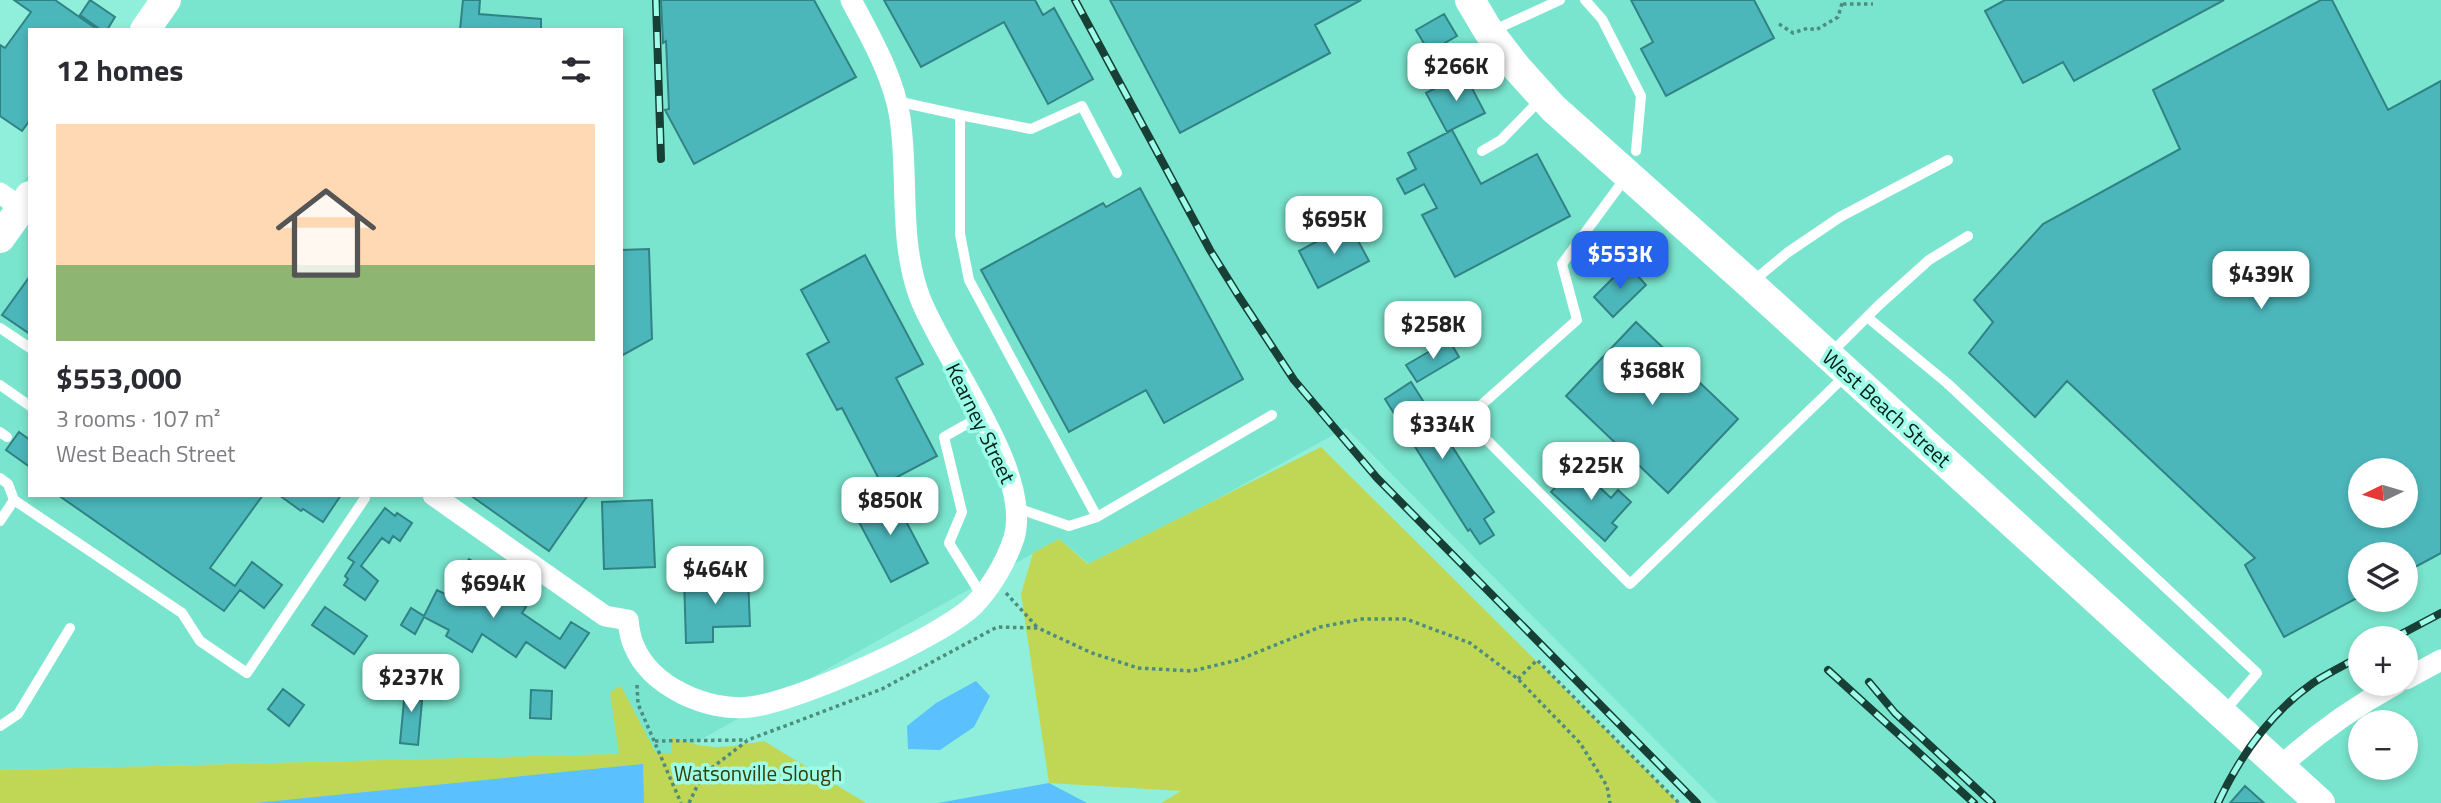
<!DOCTYPE html>
<html lang="en">
<head>
<meta charset="utf-8">
<style>
	body { margin:0; font-family:"Titillium Web",sans-serif; background:#f7f7f7; color:#2b2b33; height:100vh; display:flex; flex-direction:column; font-size:26px; white-space:nowrap }
	* { box-sizing:border-box; margin:0 }
	p { font-size:23px; color:#7c7c81 }
	.icon { flex:none; width:38px; height:38px; fill:none; stroke:currentColor; stroke-width:2; stroke-linecap:round; stroke-linejoin:round }
	.map { position:relative; flex:1; overflow:hidden }
	.sheet { position:absolute; left:28px; top:28px; width:595px; height:469px; display:flex; flex-direction:column; background:#fff; border-radius:0px; box-shadow:0 4px 10px #0003 }
	.sheet>* { flex:none }
	.needle { width:46px; rotate:265deg }
	.tools { position:absolute; left:2348px; top:458px; display:grid; gap:14px }
	.tools a { display:grid; place-items:center; width:70px; height:70px; border-radius:50%; background:#fff; box-shadow:0 4px 10px #0003; font-size:35px }
	.price { position:absolute; translate:-50% -60px; padding:0 16px; border-radius:14px; background:#fff; color:#222; font-size:23px; line-height:46px; filter:drop-shadow(0 2px 4px #0008) }
	.price::after { content:''; position:absolute; left:50%; top:42px; width:21px; height:16px; margin-left:-10px; background:inherit; clip-path:polygon(0 0,100% 0,50% 100%) }
	.price.on { background:#2563eb; color:#fff }
	ul { padding:0; list-style:none }
	li { display:grid; align-content:center; gap:14px; height:371px; padding:0 28px }
	li span { display:grid; place-items:center; height:217px; border-radius:0px; color:#555 }
	li>.icon { margin-inline-start:auto }
	span .icon { width:126px; height:126px; fill:#fffc; stroke-width:1 }
	li b { font-size:30px }
	h2 { display:flex; justify-content:space-between; align-items:center; height:84px; padding:0 28px; font-size:30px }
	.map>svg:first-child { display:block }
</style>
</head>
<body>
<div class="map">
<svg width="2441" height="803" viewBox="0 0 2441 803">
	<rect width="100%" height="100%" fill="#90efda"/>
	<!-- built -->
	<path fill="#7ae5ce" fill-rule="evenodd" d="M151 0H2441V803H1718L1346 428 1093 567 1059 539 677 753 0 770V191L11 199 30 173V495H621V30H130ZM2361 471H2406V516H2361ZM2361 555H2406V600H2361ZM2361 639H2406V684H2361ZM2361 723H2406V768H2361Z"/>
	<!-- green -->
	<path fill="#c0d756" d="M1321 447 1679 803H1161L1181 791 1049 783 1021 594 1033 553 1059 539 1088 564Z
		M621 686 656 753H672V737C711 751 723 748 764 741L866 803H0V770L619 754 610 692Z"/>
	<!-- water -->
	<path fill="#5ac0fe" d="M976 681 990 696 974 727 940 750 908 749 907 726 936 703Z
		M643 764 644 803H256Z
		M1049 783 1087 803H938Z"/>
	<!-- building -->
	<path fill="#4cb7bb" stroke="#318284" stroke-width="2" fill-rule="evenodd" d="M14 0H55L98 30H30V120L22 131 0 116V45L5 48 31 12Z
		M90 0 115 17 107 30H101L80 15Z
		M463 0H480L479 14 541 19V30H460Z
		M661 0H814L856 77 694 164 665 110 669 109 666 41 663 43Z
		M884 0H1035L1043 15 1054 8 1093 79 1048 104 1004 22 921 67Z
		M1110 0H1361L1315 25 1330 53 1180 133Z
		M1631 0H1754L1774 38 1666 96 1641 49 1653 42Z
		M2005 0H2224L2074 81 2063 62 2023 83 1985 11Z
		M2321 0H2332L2388 110 2441 81V553L2406 572V555H2361V596L2284 637 2245 565 2255 558 2067 381 2035 417 1969 353 1993 322 1974 300 2043 224 2180 149 2153 90ZM2361 471H2406V516H2361Z
		M1444 14 1457 36 1429 52 1416 30Z
		M1464 73 1485 113 1447 132 1426 93Z
		M1452 130 1481 184 1537 154 1570 216 1455 277 1422 215 1437 208 1424 184 1405 194 1397 179 1416 169 1408 153Z
		M1140 188 1243 379 1164 423 1146 390 1069 432 981 270 1103 203 1106 207Z
		M1349 224 1369 261 1318 288 1299 251Z
		M649 249 652 339 621 356V250Z
		M865 255 923 364 896 378 937 456 882 485 842 408 837 410 807 354 829 342 801 290Z
		M1627 264 1646 285 1613 317 1594 297Z
		M30 276V334L2 315Z
		M1636 322 1738 419 1668 493 1566 396Z
		M1449 340 1459 357 1417 382 1406 365Z
		M1411 382 1494 512 1484 519 1494 535 1480 544 1470 529 1468 531 1385 399Z
		M19 432 30 440V467L6 450Z
		M1576 465 1611 498 1618 490 1631 502 1612 523 1617 527 1605 541 1551 492Z
		M890 491 928 563 891 582 853 511Z
		M58 495H263L210 568 235 586 252 562 282 585 264 608 240 590 224 611Z
		M279 495H341L323 522 303 509 301 511Z
		M470 495H588L549 551Z
		M652 500 655 567 604 569 602 502Z
		M385 508 395 516 397 513 412 523 400 541 393 536 389 543 382 538 361 566 378 581 365 600 344 585 348 579 345 576 354 562 348 558Z
		M469 559 488 571 476 589 498 604 506 592 526 607 522 613 560 639 571 622 589 633 565 668 526 642 516 657 482 634 472 652 446 636 449 630 424 617 415 634 401 625 411 608 424 616 437 590 445 594Z
		M748 577 750 626 713 627V642L686 643 684 578Z
		M325 607 367 636 354 654 312 625Z
		M406 680 421 681 419 700 422 701 418 745 400 743Z
		M283 689 304 705 289 726 268 709Z
		M531 690 552 691 551 719 530 718Z
		M2245 786 2264 803H2230Z"/>
	<g fill="none" stroke-linecap="round" stroke-linejoin="round">
		<!-- path -->
		<path stroke="#4d8d7f" stroke-width="3.5" stroke-dasharray="3.5 3.5" stroke-linecap="butt" d="M1843 4H1873
			M1779 24 1793 33 1808 28 1816 30 1838 17 1843 0
			M1006 593 1038 628
			M1518 679 1537 660 1679 803
			M637 685 638 704 681 803
			M655 741 747 740
			M689 803 700 780 713 767 748 740 882 689 997 627 1038 628 1092 653 1138 668 1192 671 1238 660 1320 627 1362 619H1406L1470 643 1518 679 1580 743 1607 786 1610 803"/>
		<!-- service -->
		<path stroke="#fff" stroke-width="10" d="M1585 0 1602 19 1641 96 1636 151
			M1492 31 1560 0
			M896 101 960 115V234L969 280 1097 517 1069 526 1017 508
			M960 115 1031 129 1082 106 1117 173
			M1482 151 1501 140 1541 99
			M1626 177 1562 264 1577 320 1479 407 1485 438 1630 584 1845 376
			M1752 282 1787 253 1840 217 1948 160
			M1867 317 1947 383 2257 673 2223 713
			M0 328 30 348
			M1831 353 1879 305 1929 260 1968 236
			M0 385 30 406
			M981 416 944 437 962 512 949 543 982 596
			M0 432 7 437
			M0 478 8 484 14 500 182 613 200 641 247 673 365 498
			M1097 517 1272 415
			M0 521 14 500
			M0 726 18 714 70 628"/>
		<!-- minor -->
		<path stroke="#fff" stroke-width="21" d="M0 193 30 214
			M433 495 605 616 628 620C629 629 630 638 634 646 651 687 708 712 750 707 797 702 939 638 973 606 991 588 1006 562 1014 538 1033 472 945 362 920 298 898 239 909 179 900 118 894 77 870 36 851 0
			M2406 679 2441 660
			M2281 766C2316 734 2354 707 2396 684"/>
		<!-- secondary -->
		<path stroke="#fff" stroke-width="30" d="M1470 0 1489 32 1516 67 1553 108 1749 283 2320 803
			M145 30 166 0
			M0 238 30 196"/>
		<!-- rail casing -->
		<g stroke="#173f36" stroke-width="8">
			<path id="rail" d="M656 0 661 159
				M1075 0 1210 250 1238 295 1294 380 1377 478 1697 803
				M2392 639 2441 613
				M1828 670 1974 803
				M1869 682 1895 713 1992 803
				M2218 803C2240 756 2270 713 2313 683 2328 673 2345 665 2361 656"/>
		</g>
		<!-- rail -->
		<use href="#rail" stroke="#9dfde8" stroke-width="5" stroke-dasharray="16" stroke-linecap="butt"/>
	</g>
	<g text-anchor="middle" dominant-baseline="central" stroke-width="7" stroke-linejoin="round" paint-order="stroke">
		<!-- street labels -->
		<g font-size="21" fill="#011f19" stroke="#9dfde8">
			<text transform="translate(1887 408) rotate(42)">West Beach Street</text>
			<text transform="translate(981 423) rotate(64)">Kearney Street</text>
		</g>
		<!-- park labels -->
		<g font-size="21" fill="#363e05" stroke="#9dfde8">
			<text x="758" y="773">Watsonville Slough</text>
		</g>
	</g>
</svg>
<div class="tools">
<a><svg class="needle" viewBox="-14 -14 28 28"><path d="M0-13l5 13h-10z" fill="#e53935"/><path d="M0 13l5-13h-10z" fill="#7c7c81"/></svg></a>
<a><svg class="icon" aria-label="layers" viewBox="0 0 24 24"><path d="M12 4l9 5-9 5-9-5zM3 14l9 5 9-5"/></svg></a>
<a>+</a>
<a>−</a>
</div>
<b class="price" style="left:1456px;top:103px">$266K</b>
<b class="price" style="left:1334px;top:256px">$695K</b>
<b class="price on" style="left:1620px;top:291px">$553K</b>
<b class="price" style="left:2261px;top:311px">$439K</b>
<b class="price" style="left:1433px;top:361px">$258K</b>
<b class="price" style="left:1652px;top:407px">$368K</b>
<b class="price" style="left:1442px;top:461px">$334K</b>
<b class="price" style="left:1591px;top:502px">$225K</b>
<b class="price" style="left:890px;top:537px">$850K</b>
<b class="price" style="left:715px;top:606px">$464K</b>
<b class="price" style="left:493px;top:620px">$694K</b>
<b class="price" style="left:411px;top:714px">$237K</b>
<section class="sheet">
<h2>12 homes<svg class="icon" aria-label="filters" viewBox="0 0 24 24"><path d="M4 7h16M4 17h16"/><circle cx="9" cy="7" r="2"/><circle cx="15" cy="17" r="2"/></svg></h2>
<ul>
<li><span style="background:linear-gradient(#ffd9b3 65%,#8fb573 0)"><svg class="icon" aria-label="home" viewBox="0 0 24 24"><path d="M3 11l9-7 9 7M6 9v11h12V9"/></svg></span><div><b>$553,000</b><p>3 rooms · 107 m²</p><p>West Beach Street</p></div></li>
</ul>
</section>
</div>
</body>
</html>
